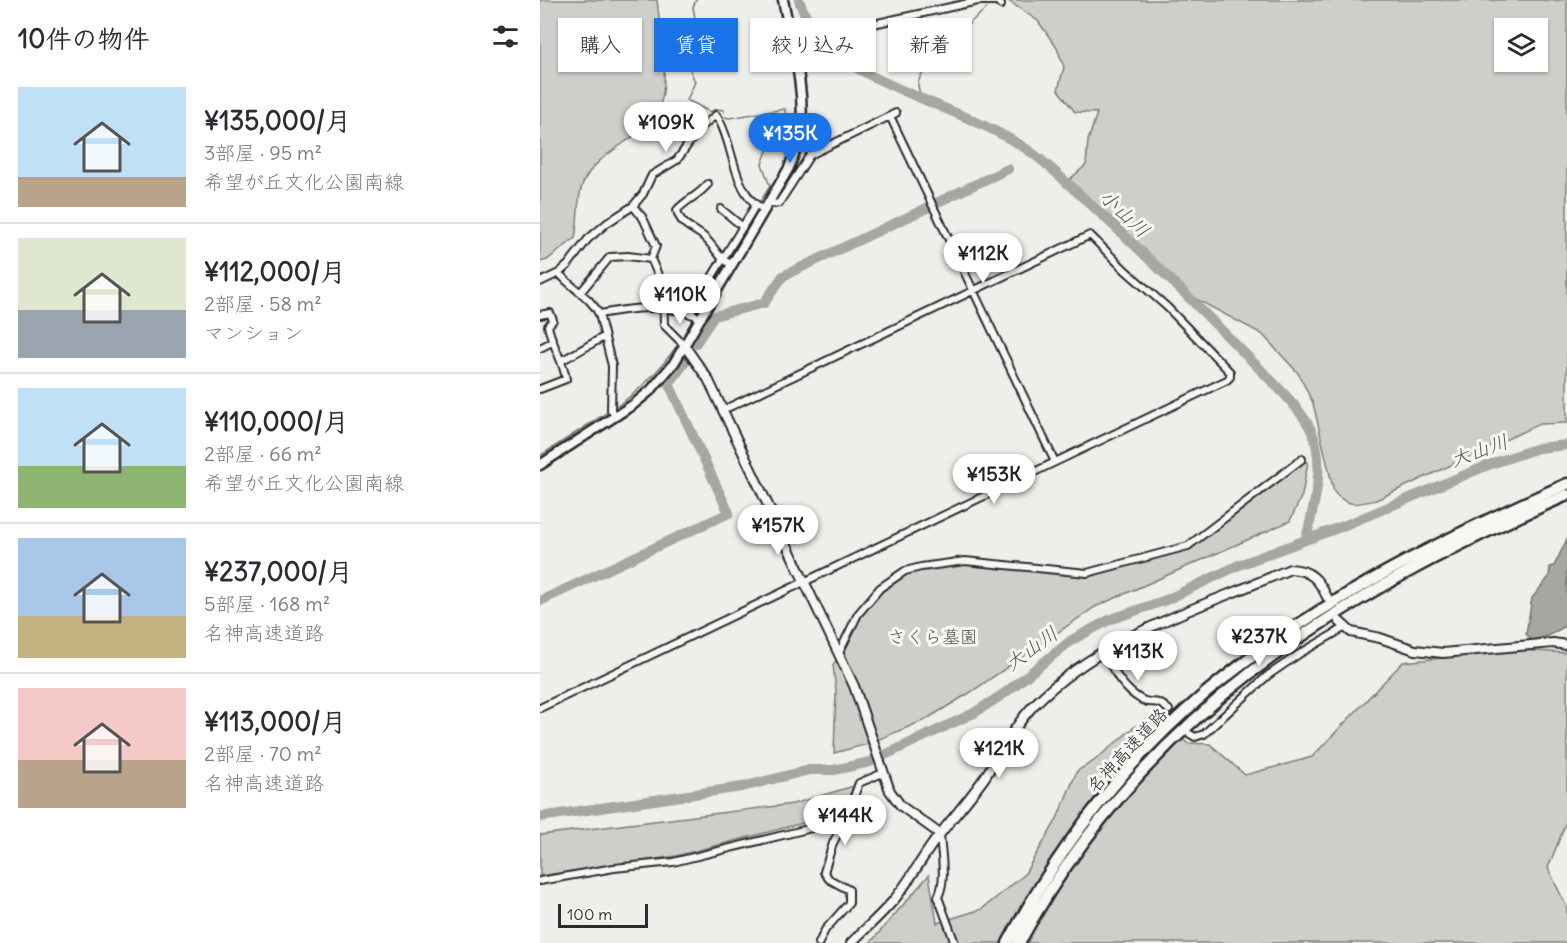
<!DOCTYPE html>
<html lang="ja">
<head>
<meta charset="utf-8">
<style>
	body { margin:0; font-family:Delius,"Klee One",sans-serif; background:#f7f7f7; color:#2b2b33; height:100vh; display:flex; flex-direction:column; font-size:22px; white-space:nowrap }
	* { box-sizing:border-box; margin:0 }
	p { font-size:20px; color:#7c7c81 }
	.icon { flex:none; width:33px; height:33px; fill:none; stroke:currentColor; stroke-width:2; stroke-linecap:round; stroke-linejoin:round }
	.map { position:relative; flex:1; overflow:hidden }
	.sheet { display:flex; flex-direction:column; background:#fff; width:540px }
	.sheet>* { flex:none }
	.guide { position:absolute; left:18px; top:18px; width:570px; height:54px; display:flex; gap:12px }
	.buttons { position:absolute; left:954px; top:18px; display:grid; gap:12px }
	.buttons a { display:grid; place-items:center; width:54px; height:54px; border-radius:0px; background:#fff; box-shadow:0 2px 4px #0004; font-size:30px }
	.scale { position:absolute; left:18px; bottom:15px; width:90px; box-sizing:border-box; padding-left:6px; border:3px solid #2b2b2b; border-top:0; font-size:16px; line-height:21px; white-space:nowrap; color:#2b2b2b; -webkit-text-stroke:4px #f6f6f2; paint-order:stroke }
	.price { position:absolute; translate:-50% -51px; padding:0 14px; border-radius:21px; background:#fff; color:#222; font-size:20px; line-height:39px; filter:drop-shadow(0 2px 3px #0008) }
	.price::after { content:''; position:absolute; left:50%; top:36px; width:18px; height:14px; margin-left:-9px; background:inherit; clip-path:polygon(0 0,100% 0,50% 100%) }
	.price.active { background:#1a73e8; color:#fff }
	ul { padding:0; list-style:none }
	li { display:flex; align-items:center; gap:18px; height:150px; padding:0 18px }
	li+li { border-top:2px solid #e1e1e2 }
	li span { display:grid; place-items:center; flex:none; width:168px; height:120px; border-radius:0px; color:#555 }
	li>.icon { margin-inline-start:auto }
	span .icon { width:72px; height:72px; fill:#fffc; stroke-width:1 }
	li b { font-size:26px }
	h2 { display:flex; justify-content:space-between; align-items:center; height:72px; padding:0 18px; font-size:26px }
	.tag { padding:0 21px; border-radius:0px; background:#fff; box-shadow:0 2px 4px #0004; font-size:21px; line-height:54px }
	.tag.active { background:#1a73e8; color:#fff }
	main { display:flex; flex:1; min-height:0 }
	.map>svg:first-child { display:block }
</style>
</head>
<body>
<main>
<section class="sheet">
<h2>10件の物件<svg class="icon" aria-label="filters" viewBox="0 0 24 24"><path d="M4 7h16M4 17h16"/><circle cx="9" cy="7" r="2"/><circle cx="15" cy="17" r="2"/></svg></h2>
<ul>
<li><span style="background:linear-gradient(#bfe0f5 75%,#b9a48a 0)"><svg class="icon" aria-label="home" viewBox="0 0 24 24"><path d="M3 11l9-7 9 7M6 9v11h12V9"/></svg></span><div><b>¥135,000/月</b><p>3部屋 · 95 m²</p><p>希望が丘文化公園南線</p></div></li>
<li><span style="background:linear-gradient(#dfe7d0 60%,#9aa5b1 0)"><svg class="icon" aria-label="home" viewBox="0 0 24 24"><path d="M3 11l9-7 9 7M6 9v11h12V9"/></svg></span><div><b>¥112,000/月</b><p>2部屋 · 58 m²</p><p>マンション</p></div></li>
<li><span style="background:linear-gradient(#bfe0f5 65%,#8fb573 0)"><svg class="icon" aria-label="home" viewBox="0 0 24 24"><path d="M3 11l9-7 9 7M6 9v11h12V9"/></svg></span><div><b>¥110,000/月</b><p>2部屋 · 66 m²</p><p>希望が丘文化公園南線</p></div></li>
<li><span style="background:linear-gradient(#a9c7e8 65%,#c2b280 0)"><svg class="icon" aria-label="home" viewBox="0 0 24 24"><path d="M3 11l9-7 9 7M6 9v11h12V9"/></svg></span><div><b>¥237,000/月</b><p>5部屋 · 168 m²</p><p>名神高速道路</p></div></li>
<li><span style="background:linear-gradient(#f6c9c9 60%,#b9a48a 0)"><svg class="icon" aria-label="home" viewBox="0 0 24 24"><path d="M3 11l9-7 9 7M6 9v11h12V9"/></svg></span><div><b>¥113,000/月</b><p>2部屋 · 70 m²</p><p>名神高速道路</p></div></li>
</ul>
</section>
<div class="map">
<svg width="1027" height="943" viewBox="0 0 1027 943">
	<rect width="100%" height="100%" fill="#eeeeea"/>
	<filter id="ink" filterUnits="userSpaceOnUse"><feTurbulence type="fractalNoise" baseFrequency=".0167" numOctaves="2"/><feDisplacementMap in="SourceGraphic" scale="12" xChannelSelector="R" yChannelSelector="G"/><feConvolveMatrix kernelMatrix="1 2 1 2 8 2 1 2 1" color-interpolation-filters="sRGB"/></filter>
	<g filter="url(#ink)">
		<!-- green -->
		<path fill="#cececa" stroke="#7c7c7a" stroke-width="1.5" fill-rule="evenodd" d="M0 0H117C120 29 131 84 118 110 103 140 56 151 43 183 36 200 39 220 35 238L7 260 0 262Z
			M467 0H1027V423L999 424 836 500C817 504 808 508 794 492L773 403 758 373 722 334 654 298 529 180 546 165 548 141 557 113 535 112 518 90 524 67 517 48 498 21ZM964 28H998V62H964Z
			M764 462H768L762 495 750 521 555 607 431 692 385 720 337 740 317 682 304 652 320 615 351 583 365 575 380 570 425 564 549 576 649 548Z
			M980 650 1027 653V820L1008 868 1027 908V943H330L389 875 397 923 442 909 484 875 516 821 537 771 554 761 594 727 617 712 647 743 670 744 705 775 772 757 863 662Z
			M297 658 311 687 329 740 328 744 294 753 296 691 293 665Z
			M314 786 301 813 136 856 0 876V835L253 804Z"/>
		<!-- water -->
		<path fill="#a6a6a3" stroke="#757573" stroke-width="1.5" d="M1027 539V625L1008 636 991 640 986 634 992 598 1009 577 1010 567 1014 566Z"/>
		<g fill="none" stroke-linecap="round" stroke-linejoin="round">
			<!-- stream -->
			<path stroke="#757573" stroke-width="1.5" d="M156 0 153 7 158 35 148 59V65L155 82 147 100 170 112 176 109 184 110V112
				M381 98C380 94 378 88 378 84 381 63 431 22 447 8
				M185 117 189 118 245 109 247 135 234 133 222 164 230 186 219 204
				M188 258 205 229
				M157 312 184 265
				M144 334 153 319
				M76 407C101 390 119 371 136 347
				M0 456 68 412"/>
			<!-- river -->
			<path stroke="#a6a6a3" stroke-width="10" d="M259 0C266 24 296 55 317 68 367 97 427 113 477 143 503 158 525 182 547 201 602 251 655 303 707 356 726 376 761 407 772 432 786 465 774 505 766 539
				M396 203 468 169
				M156 343 174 316 224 303 243 276 389 207
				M0 601 189 513 129 384 146 361
				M0 817 202 787 269 770H294L330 762 434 713 465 693 532 640 569 620 626 600 699 565 803 526 951 464 998 448 1027 445"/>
			<!-- minor casing -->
			<g stroke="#2b2b2b" stroke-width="10">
				<path id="minor" d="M251 42 438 1H457L461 5
					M350 116 515 462
					M168 184C157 197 147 199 137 210 140 226 154 228 164 237 176 248 177 257 192 265
					M230 202 235 204 239 203 270 155 356 113
					M93 206 103 218 116 246 111 259 123 286 124 325 144 345
					M181 209 203 227
					M19 273C31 288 51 297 59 314L72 366 71 410 77 416
					M0 282 19 273 28 265 48 239 67 223 93 206 103 194 112 175 137 160 159 129 176 115C195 143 191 194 225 210
					M40 293 70 257 88 256 111 259
					M59 314C83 310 111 305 135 310 144 311 153 315 162 318
					M150 314C171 277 194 242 215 206
					M0 315 10 313 13 320 8 326C12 345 23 360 26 379L0 389
					M0 348 12 342
					M22 360C37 353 50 344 64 337
					M563 651C573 670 583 690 602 700 614 706 614 697 629 710
					M299 653 318 614 340 588 365 571 381 567 425 561 547 573 648 546 762 459
					M0 708 687 380 690 377V372L627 307 585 270 550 235 183 410
					M650 734 655 737 664 734 727 676 759 654 804 628
					M400 834C401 854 407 879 398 897L415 943
					M0 881 74 868 133 862 284 825 307 816
					M279 943 285 930 309 903V890L289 879 284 872 293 843 307 816 319 783 343 773"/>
			</g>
			<!-- tertiary casing -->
			<g stroke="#2b2b2b" stroke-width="12">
				<path id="tertiary" d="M144 345 168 379 314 686 350 791 361 806 400 834
					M799 621 811 632 840 638 875 650 903 653 1013 643 1027 645
					M311 943C325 929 340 916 353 901 370 881 383 855 400 834 415 815 431 797 445 777 461 752 474 726 494 705 564 634 661 608 750 569 771 570 779 580 787 597"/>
			</g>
			<!-- secondary casing -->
			<g stroke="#2b2b2b" stroke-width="13">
				<path id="secondary" d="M0 465 94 404 111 390 134 363 249 168C253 157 258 145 260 133 267 92 251 41 243 0"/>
			</g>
			<!-- motorway casing -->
			<g stroke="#2b2b2b" stroke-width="15">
				<path id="motorway" d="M468 943C518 849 585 761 667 692 774 603 900 540 1027 484
					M479 943C603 715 795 596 1027 495"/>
			</g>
			<!-- minor -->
			<use href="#minor" stroke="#f6f6f2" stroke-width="6"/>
			<!-- tertiary -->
			<use href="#tertiary" stroke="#f6f6f2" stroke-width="8"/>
			<!-- secondary -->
			<use href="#secondary" stroke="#f6f6f2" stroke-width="8"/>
			<!-- motorway -->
			<use href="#motorway" stroke="#f6f6f2" stroke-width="10"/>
		</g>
	</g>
	<g text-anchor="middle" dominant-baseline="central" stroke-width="6" stroke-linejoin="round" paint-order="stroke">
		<!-- park labels -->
		<g font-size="18" fill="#545453" stroke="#f6f6f2">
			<text x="393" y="636">さくら墓園</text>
		</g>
		<!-- street labels -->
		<g font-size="18" fill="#2b2b2b" stroke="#f6f6f2">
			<text transform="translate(587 750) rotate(-47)">名神高速道路</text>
		</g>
		<!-- water labels -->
		<g font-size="20" font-style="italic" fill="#565655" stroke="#f6f6f2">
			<text transform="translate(585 213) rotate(43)">小山川</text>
			<text transform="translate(939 450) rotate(-20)">大山川</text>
			<text transform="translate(491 648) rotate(-36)">大山川</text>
		</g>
	</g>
</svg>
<div class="buttons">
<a><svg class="icon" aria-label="layers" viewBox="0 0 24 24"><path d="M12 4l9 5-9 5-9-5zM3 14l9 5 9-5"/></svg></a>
</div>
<div class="scale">100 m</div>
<b class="price" style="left:126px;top:153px">¥109K</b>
<b class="price active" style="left:250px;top:164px">¥135K</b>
<b class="price" style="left:443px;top:284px">¥112K</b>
<b class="price" style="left:140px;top:325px">¥110K</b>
<b class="price" style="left:454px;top:505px">¥153K</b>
<b class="price" style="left:238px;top:556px">¥157K</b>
<b class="price" style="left:719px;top:667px">¥237K</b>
<b class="price" style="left:598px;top:682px">¥113K</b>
<b class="price" style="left:459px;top:779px">¥121K</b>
<b class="price" style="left:305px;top:846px">¥144K</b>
<div class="guide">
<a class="tag">購入</a>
<a class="tag active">賃貸</a>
<a class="tag">絞り込み</a>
<a class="tag">新着</a>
</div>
</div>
</main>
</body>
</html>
